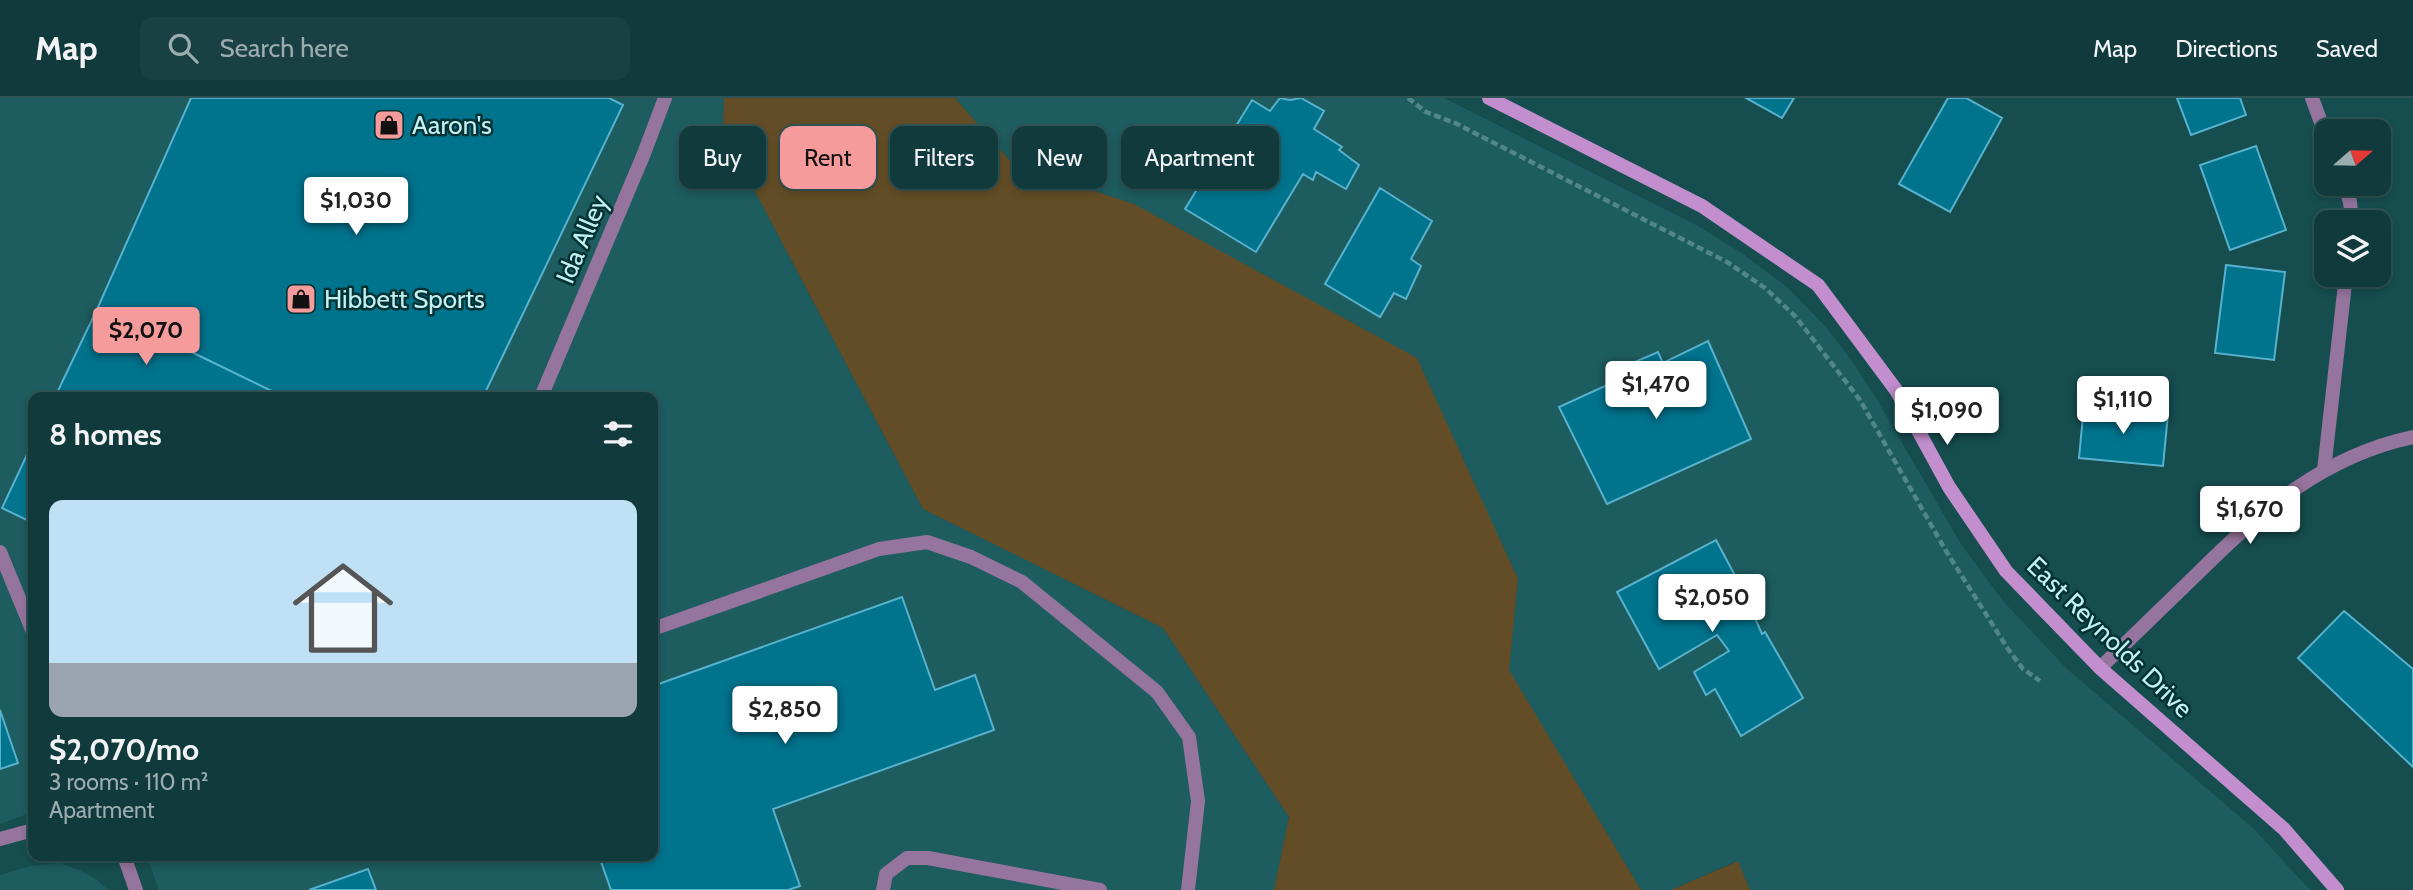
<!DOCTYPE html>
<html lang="en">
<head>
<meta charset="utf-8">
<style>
	body { margin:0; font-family:Cabin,sans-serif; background:#194143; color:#f1f3f6; height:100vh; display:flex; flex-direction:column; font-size:26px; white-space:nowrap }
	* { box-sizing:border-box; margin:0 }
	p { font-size:23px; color:#9cadaf }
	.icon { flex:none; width:38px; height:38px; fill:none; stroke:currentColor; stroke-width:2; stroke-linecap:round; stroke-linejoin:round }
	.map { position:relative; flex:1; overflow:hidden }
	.details { position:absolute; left:28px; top:294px; width:630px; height:469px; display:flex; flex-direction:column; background:#103a3c; border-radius:14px; box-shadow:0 4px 10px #0003,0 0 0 2px #305456 }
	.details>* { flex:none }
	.banner { position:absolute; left:679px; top:28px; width:665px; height:63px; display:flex; gap:14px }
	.needle { width:46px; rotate:70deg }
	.controls { position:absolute; left:2314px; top:21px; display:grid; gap:14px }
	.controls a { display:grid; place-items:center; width:77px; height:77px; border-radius:14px; background:#103a3c; box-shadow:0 4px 10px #0003,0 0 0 2px #305456; font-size:35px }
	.price { position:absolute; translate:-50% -60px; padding:0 16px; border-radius:7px; background:#fff; color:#222; font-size:23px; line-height:46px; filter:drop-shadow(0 2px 4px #0008) }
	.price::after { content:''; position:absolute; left:50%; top:42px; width:21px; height:16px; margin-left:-10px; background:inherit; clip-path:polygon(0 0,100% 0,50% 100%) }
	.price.selected { background:#f59b9b; color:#111 }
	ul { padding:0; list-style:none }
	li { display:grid; align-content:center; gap:14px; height:371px; padding:0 21px }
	li span { display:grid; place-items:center; height:217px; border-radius:14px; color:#555 }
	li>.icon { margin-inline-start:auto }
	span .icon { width:126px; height:126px; fill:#fffc; stroke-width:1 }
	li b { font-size:30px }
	h2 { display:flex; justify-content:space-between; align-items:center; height:84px; padding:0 21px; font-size:30px }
	.chip { padding:0 24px; border-radius:14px; background:#103a3c; box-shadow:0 4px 10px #0003,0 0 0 2px #305456; font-size:24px; line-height:63px }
	.chip.selected { background:#f59b9b; color:#111 }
	header { display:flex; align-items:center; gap:42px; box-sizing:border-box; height:98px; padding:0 35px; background:#103a3c; border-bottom:2px solid #305456 }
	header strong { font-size:33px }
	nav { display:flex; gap:38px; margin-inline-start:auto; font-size:24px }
	.search { width:490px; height:63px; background:#194143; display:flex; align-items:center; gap:18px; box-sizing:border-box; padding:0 24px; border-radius:14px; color:#9cadaf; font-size:26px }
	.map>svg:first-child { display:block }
</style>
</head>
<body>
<header>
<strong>Map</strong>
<div class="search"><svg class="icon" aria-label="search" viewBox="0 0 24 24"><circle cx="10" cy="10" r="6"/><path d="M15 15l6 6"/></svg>Search here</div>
<nav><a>Map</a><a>Directions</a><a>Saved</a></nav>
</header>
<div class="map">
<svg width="2413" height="792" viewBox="0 0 2413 792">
	<rect width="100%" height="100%" fill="#164e50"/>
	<!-- built -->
	<path fill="#1d5c5f" d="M0 0H724L723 33 923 411 1163 530 1289 719 1274 792H159L147 758H653V299H33V714L0 726Z
		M955 0H1444L1696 127 1740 154 1787 189 1826 229 1852 263 1876 300 1961 446 2003 503 2066 570 2253 730 2310 792H1750L1737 763 1671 792H1641L1508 572 1518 481 1134 106 1013 66Z
		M60 765 79 772 96 781 108 792H0V777L30 768Z"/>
	<!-- green -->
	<path fill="#634d26" d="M724 0H955L1013 66 1134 106 1417 260 1518 481 1509 572 1641 792H1274L1289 719 1163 530 923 411 723 33Z
		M1738 763 1750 792H1671Z"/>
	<!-- building -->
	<path fill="#00738d" stroke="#58b2cd" stroke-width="2" d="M191 0H609L623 7 483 299H284L98 209Z
		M1280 0 1290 2 1301 0 1324 13 1314 31 1342 49 1339 52 1359 67 1346 91 1316 74 1313 82 1303 76 1256 154 1185 111 1252 2 1270 13Z
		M1746 0H1794L1782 20Z
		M1948 0H1966L2002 20 1950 114 1899 86Z
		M2177 0H2240L2246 17 2191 37Z
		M2256 48 2286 132 2230 152 2200 67Z
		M1380 90 1432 123 1411 161 1421 168 1406 201 1394 195 1380 219 1325 186Z
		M2226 167 2285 174 2274 262 2215 255Z
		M98 209 116 217 284 299H55Z
		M1708 243 1751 341 1607 406 1559 309 1627 278 1623 269 1658 254 1663 265Z
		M2084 307 2168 316 2163 368 2079 360Z
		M33 344V425L2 410Z
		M1716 442 1755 515 1753 516 1762 536 1765 534 1803 600 1741 638 1715 591 1706 597 1694 574 1729 553 1717 537 1659 571 1617 494Z
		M902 499 935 592 975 577 994 632 773 711 800 788 788 792H611L599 758H653V588Z
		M2344 513 2413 571V669L2298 560Z
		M0 612 18 665 0 671Z
		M368 771 376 792H309Z"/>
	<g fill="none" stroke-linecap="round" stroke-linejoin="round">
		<!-- path -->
		<path stroke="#528789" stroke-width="4.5" stroke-dasharray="7 3.5" stroke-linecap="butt" d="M1408 0 1426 14 1455 25 1727 164 1765 190 1795 218 1860 302 1946 453 2008 551 2023 571 2040 583"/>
		<!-- lane -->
		<path stroke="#95749d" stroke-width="14" d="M2312 0 2326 38
			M2344 86 2350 104 2352 124
			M541 299 643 58 665 0
			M2324 372 2346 177
			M0 454 33 534
			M653 531 879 451 927 444 971 459 1022 484 1157 594 1189 639 1198 703 1188 792
			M0 741 33 732
			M883 792 886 776 907 760H928L1100 792"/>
		<!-- street -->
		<path stroke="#95749d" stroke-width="14" d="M2100 570C2132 539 2164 508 2196 477 2260 414 2322 358 2413 339
			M124 758 136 792"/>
		<!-- secondary -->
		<path stroke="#c28ece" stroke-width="14" d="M1489 0 1702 108 1818 187 1896 292 1949 389 2006 473 2100 570 2284 731 2337 792"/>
	</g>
	<!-- icons -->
	<defs>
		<g id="shop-square" transform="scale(1.575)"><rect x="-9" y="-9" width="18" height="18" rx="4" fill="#f59b9b" stroke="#033234"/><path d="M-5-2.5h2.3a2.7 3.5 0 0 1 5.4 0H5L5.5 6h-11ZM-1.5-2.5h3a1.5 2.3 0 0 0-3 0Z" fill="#111"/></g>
	</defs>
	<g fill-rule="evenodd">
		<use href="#shop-square" x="389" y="27"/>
		<use href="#shop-square" x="301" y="201"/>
	</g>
	<g text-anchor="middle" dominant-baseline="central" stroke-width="5" stroke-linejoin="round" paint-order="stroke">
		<!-- poi labels -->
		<g font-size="26" fill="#c3f1f3" stroke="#033234" text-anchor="start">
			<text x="412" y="27">Aaron's</text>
			<text x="324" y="201">Hibbett Sports</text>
		</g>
		<!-- street labels -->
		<g font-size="26" fill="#c3f1f3" stroke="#033234">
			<text transform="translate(582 141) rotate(-67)">Ida Alley</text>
			<text transform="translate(2110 539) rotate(44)">East Reynolds Drive</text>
		</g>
	</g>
</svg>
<div class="controls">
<a><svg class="needle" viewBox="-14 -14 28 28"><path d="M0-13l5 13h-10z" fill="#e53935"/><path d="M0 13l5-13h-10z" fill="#9cadaf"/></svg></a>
<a><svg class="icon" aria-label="layers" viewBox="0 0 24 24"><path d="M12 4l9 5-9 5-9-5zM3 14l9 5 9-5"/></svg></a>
</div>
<b class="price" style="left:356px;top:139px">$1,030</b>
<b class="price selected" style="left:146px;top:269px">$2,070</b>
<b class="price" style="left:1656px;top:323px">$1,470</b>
<b class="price" style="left:2123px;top:338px">$1,110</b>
<b class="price" style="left:1947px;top:349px">$1,090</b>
<b class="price" style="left:2250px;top:448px">$1,670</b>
<b class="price" style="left:1712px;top:536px">$2,050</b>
<b class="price" style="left:785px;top:648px">$2,850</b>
<div class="banner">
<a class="chip">Buy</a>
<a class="chip selected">Rent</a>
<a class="chip">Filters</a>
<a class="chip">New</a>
<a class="chip">Apartment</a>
</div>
<section class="details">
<h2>8 homes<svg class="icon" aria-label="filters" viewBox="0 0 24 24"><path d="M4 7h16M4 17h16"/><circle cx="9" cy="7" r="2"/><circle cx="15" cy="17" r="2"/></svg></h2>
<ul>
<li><span style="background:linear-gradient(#bfe0f5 75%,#9aa5b1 0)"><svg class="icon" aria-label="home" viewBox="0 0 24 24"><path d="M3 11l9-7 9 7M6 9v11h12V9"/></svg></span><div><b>$2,070/mo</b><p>3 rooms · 110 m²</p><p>Apartment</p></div></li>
</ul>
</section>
</div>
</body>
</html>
